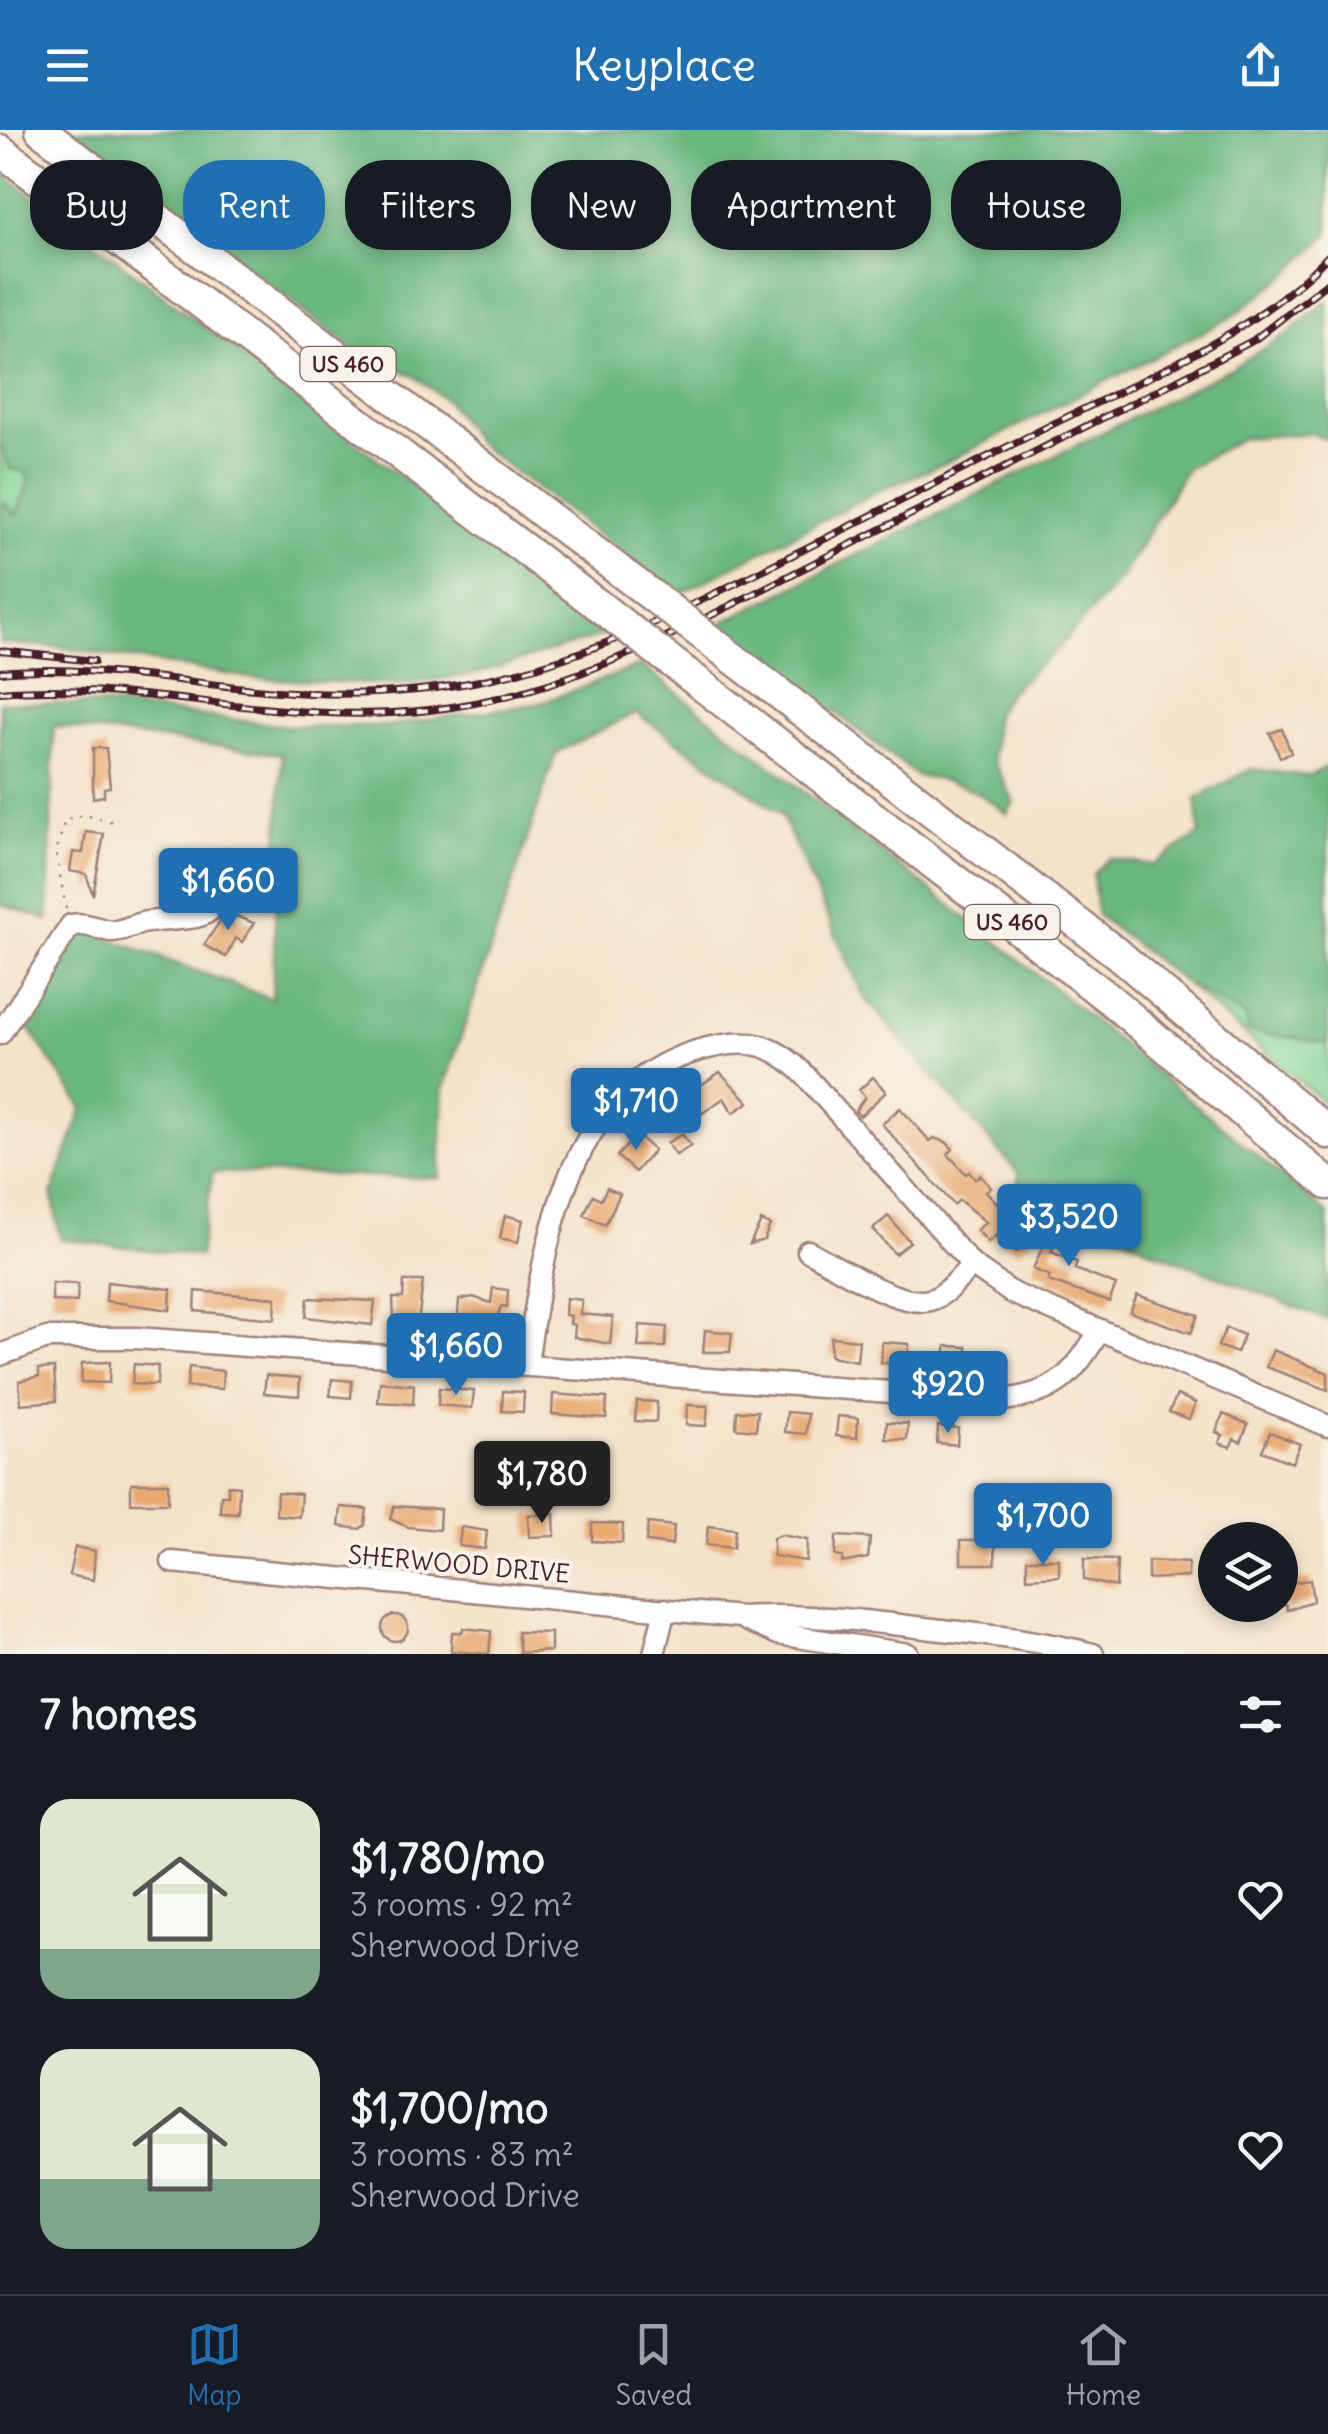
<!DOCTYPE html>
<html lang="en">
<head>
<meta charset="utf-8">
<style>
	body { margin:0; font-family:Delius,sans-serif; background:#242831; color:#f1f3f6; height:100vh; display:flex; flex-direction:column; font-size:38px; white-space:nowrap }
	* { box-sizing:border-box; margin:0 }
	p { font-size:32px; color:#9ea1a6 }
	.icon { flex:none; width:55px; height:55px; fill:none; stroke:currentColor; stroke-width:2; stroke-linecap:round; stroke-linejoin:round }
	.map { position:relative; height:1524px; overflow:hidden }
	.drawer { display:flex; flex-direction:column; background:#171b24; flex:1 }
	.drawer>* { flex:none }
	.guide { position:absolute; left:30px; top:30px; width:1270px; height:90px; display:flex; gap:20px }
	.fabs { position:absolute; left:1198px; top:1392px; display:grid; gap:20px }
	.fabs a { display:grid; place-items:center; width:100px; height:100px; border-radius:50%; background:#171b24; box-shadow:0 5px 15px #0003; font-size:50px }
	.price { position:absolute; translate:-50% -85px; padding:0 22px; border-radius:10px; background:#1f6fb2; color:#fff; font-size:32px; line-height:65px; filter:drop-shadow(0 2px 5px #0008) }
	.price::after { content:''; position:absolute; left:50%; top:60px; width:30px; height:22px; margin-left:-15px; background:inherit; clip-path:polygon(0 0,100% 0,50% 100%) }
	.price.on { background:#222; color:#fff }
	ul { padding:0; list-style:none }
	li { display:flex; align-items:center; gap:30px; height:250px; padding:0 40px }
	li span { display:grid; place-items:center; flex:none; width:280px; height:200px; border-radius:30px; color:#555 }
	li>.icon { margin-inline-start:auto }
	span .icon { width:120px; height:120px; fill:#fffc; stroke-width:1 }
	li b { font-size:42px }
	h2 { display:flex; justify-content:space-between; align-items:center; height:120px; padding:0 40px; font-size:42px }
	.tag { padding:0 35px; border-radius:40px; background:#171b24; box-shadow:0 5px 15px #0003; font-size:35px; line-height:90px }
	.tag.on { background:#1f6fb2; color:#fff }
	header { display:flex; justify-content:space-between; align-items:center; height:130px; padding:0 40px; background:#1f6fb2; color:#fff; font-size:45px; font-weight:600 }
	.dock { display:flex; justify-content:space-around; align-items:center; height:140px; border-top:2px solid #363941; background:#171b24; font-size:28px; color:#9ea1a6 }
	.dock a { display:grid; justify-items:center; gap:5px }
	.dock .on { color:#1f6fb2 }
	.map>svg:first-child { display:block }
</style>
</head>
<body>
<header><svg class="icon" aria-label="menu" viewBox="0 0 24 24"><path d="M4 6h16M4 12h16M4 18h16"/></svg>Keyplace<svg class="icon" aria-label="share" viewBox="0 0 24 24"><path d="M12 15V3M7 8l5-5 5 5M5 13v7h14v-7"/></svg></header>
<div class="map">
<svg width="1328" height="1524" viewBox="0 0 1328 1524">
	<rect width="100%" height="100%" fill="#f7f3e8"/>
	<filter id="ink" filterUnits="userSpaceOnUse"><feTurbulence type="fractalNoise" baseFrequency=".01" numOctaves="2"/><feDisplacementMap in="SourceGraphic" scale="20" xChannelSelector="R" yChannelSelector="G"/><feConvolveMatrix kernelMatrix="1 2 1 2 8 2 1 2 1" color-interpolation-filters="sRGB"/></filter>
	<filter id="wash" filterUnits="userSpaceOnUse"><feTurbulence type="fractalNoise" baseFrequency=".0048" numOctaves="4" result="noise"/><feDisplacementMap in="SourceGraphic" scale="40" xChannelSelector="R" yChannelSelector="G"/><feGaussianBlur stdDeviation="2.25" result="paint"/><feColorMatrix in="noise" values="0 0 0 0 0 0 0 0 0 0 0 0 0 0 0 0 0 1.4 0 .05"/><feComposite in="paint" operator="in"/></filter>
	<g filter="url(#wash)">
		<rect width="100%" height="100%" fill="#f4e3ca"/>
		<!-- green -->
		<path fill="#83d698" stroke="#667a62" stroke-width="2.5" d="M0 313 10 338 26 342C33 357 23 378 12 386L6 374 0 375Z
			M1185 853 1249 888 1247 901 1328 913V976Z"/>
		<!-- forest -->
		<path fill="#6ab780" stroke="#5a6b56" stroke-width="2.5" d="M66 0H1328V104L1290 142 1232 187 943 334 878 361 678 465 478 314 446 270 413 245 357 222Z
			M0 41 607 504 475 544 398 555 251 548 59 517 0 513V375L6 374 16 385 30 350 26 342 10 339 0 313Z
			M1328 171V310L1310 303 1242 308 1186 339 1122 446 1058 518 1009 562 995 584 993 630 1014 672 1007 684C977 659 956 650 917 646L721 493 1233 237 1287 204Z
			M641 535 1001 815 1328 1084V1190L1161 1124 1017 1056 1019 1044 864 867 781 684 636 583 556 623 444 957 440 1048 213 1042 199 1126 60 1109 52 1063 83 978 20 885 69 804 81 798 272 869 282 624 54 596 48 790 0 774V572L108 575 287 596H386L541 573Z
			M1328 636V913L1247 901 1248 888 1185 853 1097 785 1093 744 1109 728 1153 735 1200 704 1196 669 1251 639 1308 646Z"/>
		<g id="blocks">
			<!-- building -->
			<path fill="#e9aa72" d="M1282 599 1291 623 1280 627 1270 603Z
				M93 618H106L110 657 104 658V666L93 668Z
				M86 702 104 704 93 765 86 744 70 741 73 722 83 723Z
				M226 782 254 793 242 812 236 808 226 827 204 815Z
				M720 942 749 972 733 983 724 968 678 1000 665 980Z
				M873 947 886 962 860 986 855 981 865 967 859 960Z
				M900 978 930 1011 934 1008 946 1012 953 1019 948 1024 966 1044 969 1042 975 1049 980 1045 991 1058 986 1061 1031 1110 1017 1122 998 1104 988 1112 977 1100 986 1092 959 1070 954 1075 882 994Z
				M682 1004 691 1016 676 1025 667 1013Z
				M637 1005 654 1020 635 1042 617 1026Z
				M607 1058 620 1064 605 1095 584 1085 593 1065 601 1069Z
				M505 1085 523 1090 518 1112 500 1108Z
				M888 1086 910 1112 895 1124 873 1099Z
				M1056 1086 1067 1092 1051 1122 1077 1132 1075 1139 1116 1155 1109 1172 1048 1151 1050 1146 1033 1139Z
				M761 1091 770 1095 764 1110 750 1114Z
				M404 1151H423L418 1193 394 1192 393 1168H403Z
				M107 1152 171 1159 170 1180 106 1171Z
				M52 1153 78 1154 77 1172 52 1171Z
				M493 1158 508 1160 507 1177 501 1176 494 1197 457 1196 459 1170 473 1167 491 1173Z
				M196 1161 276 1168 275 1189 195 1181Z
				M1137 1165 1198 1185 1191 1203 1130 1182Z
				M308 1168 375 1171 372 1195 306 1187Z
				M566 1168 582 1170 580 1184 613 1187 610 1214 574 1207 575 1195 570 1194 571 1186 565 1185Z
				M640 1195 667 1197 665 1217H638Z
				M1226 1198 1244 1205 1237 1223 1218 1216Z
				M705 1200 732 1203 730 1222H703Z
				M831 1207 859 1210 857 1231 830 1226Z
				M882 1212 909 1214 908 1233H881Z
				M946 1216 967 1217 966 1235H946Z
				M1273 1220 1328 1243V1260L1266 1237Z
				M110 1232 109 1253 81 1252 82 1233Z
				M134 1234 158 1236 157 1255 132 1254Z
				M189 1237 223 1241 222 1259 187 1257Z
				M54 1238 56 1271 21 1274 19 1251 39 1246V1239Z
				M266 1245 300 1248 299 1266 264 1263Z
				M332 1249 352 1251 351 1268 330 1266Z
				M380 1252 414 1255 413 1274 378 1272Z
				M439 1258 474 1261 472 1278 438 1275Z
				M503 1261 524 1262 523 1282 502 1281Z
				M553 1264 607 1268 606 1288 552 1284Z
				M1177 1265 1196 1273 1189 1289 1169 1282Z
				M637 1271 657 1272 656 1292 635 1291Z
				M687 1275 708 1276 706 1296 686 1295Z
				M737 1281H758L756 1300 736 1298Z
				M787 1282 808 1284 806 1304 785 1302Z
				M1223 1284 1248 1294 1241 1312 1234 1309 1230 1317 1219 1313 1223 1305 1216 1302Z
				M838 1286 858 1288 857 1308 836 1306Z
				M887 1292 908 1294 907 1310 886 1309Z
				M938 1296 958 1298 957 1315 937 1313Z
				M1270 1302 1300 1314 1292 1333 1262 1321Z
				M131 1353H168V1373H131Z
				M228 1355 239 1356 238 1383 220 1382 221 1365H228Z
				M277 1362 301 1364 299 1387 276 1385Z
				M394 1376 440 1379 439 1400 408 1397 390 1389Z
				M341 1377 367 1379 365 1395 360 1399 339 1396Z
				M554 1384 555 1406 529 1407 528 1385Z
				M592 1393 623 1394 622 1413 592 1411Z
				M648 1393 674 1396 672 1415 646 1412Z
				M708 1396 735 1399 733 1418 706 1415Z
				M461 1397 487 1401 485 1419 459 1416Z
				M983 1404H996L995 1434H961V1410H983Z
				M781 1405 807 1410 806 1431 773 1426V1408Z
				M836 1406 870 1408 868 1428 842 1433 843 1427 835 1426Z
				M75 1417 95 1421 93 1450 69 1445Z
				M1027 1429H1059V1446L1027 1448Z
				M1084 1429 1117 1430 1116 1457 1084 1450Z
				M1148 1431 1188 1433V1447L1148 1449Z
				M1310 1450 1313 1471 1287 1480 1286 1474 1280 1475V1454Z
				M382 1498a13 13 0 1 1 26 0a13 13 0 1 1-26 0Z
				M463 1498 491 1501 489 1524 451 1521 452 1502H462Z
				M517 1502 551 1503V1521L520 1523Z"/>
		</g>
	</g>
	<g filter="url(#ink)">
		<use href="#blocks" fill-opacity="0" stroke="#9f817a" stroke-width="2.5"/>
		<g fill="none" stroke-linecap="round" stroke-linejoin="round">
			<!-- minor casing -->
			<g stroke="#9f817a" stroke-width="25">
				<path id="minor" d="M0 904 71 795C85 792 96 799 110 801 123 802 135 793 148 792 203 784 220 799 223 730
					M808 1121C837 1136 898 1178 930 1170 947 1165 960 1147 972 1135
					M0 1225 47 1208H136L1003 1270C1058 1263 1072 1246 1100 1200
					M527 1234C544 1114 566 951 708 918 750 908 773 913 804 944L972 1135 1012 1163 1328 1296
					M172 1432 740 1487C804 1483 869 1491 933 1499 987 1505 1040 1510 1093 1524
					M746 1490 778 1504 908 1524
					M654 1524 665 1479"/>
			</g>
			<!-- highway casing -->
			<g stroke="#9f817a" stroke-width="35">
				<path id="highway" d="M41 0 655 468
					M0 20 607 482
					M716 515 1119 825 1328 1003
					M686 543 1108 868 1328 1054"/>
			</g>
			<!-- path -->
			<path stroke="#9f817a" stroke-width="2.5" stroke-dasharray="2.5 8" stroke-linecap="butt" d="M66 779 56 722 65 690 84 685 113 692"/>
			<!-- minor -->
			<use href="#minor" stroke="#fff" stroke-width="20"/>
			<!-- highway -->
			<use href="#highway" stroke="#fff" stroke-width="30"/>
			<!-- rail casing -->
			<g stroke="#4a1f2b" stroke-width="8">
				<path id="rail" d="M0 521 94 531
					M0 542C88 534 178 552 265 560 421 574 537 549 677 482 802 421 926 358 1051 295 1147 247 1253 205 1328 126
					M0 562C143 550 285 597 429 580 569 565 691 495 814 433 934 373 1053 313 1172 253L1254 210 1328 152"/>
			</g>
			<!-- rail -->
			<use href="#rail" stroke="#f7f3e8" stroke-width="4" stroke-dasharray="11" stroke-linecap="butt"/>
			<!-- highway-bridge casing -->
			<g stroke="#9f817a" stroke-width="35" stroke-linecap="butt">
				<path id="highway-bridge" d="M655 468 716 515
					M607 482 686 543"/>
			</g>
			<!-- highway-bridge -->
			<use href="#highway-bridge" stroke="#fff" stroke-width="30"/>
		</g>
	</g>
	<g text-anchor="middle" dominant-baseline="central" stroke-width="8" stroke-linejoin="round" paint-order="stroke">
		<!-- shield labels -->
		<g fill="#f7f3e8" stroke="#7e5f64" stroke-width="2.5">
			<rect x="300.5" y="217" width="95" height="34" rx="8"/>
			<rect x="964.5" y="775" width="95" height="34" rx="8"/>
		</g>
		<g font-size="22" font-weight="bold" fill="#4a1f2b">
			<text x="348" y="234">US 460</text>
			<text x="1012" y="792">US 460</text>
		</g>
		<!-- street labels -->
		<g font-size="25" fill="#4a1f2b" stroke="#f7f3e8">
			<text transform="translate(459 1434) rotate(5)">SHERWOOD DRIVE</text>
		</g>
	</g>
</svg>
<div class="fabs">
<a><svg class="icon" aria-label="layers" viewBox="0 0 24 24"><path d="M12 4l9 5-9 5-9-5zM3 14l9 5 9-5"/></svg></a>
</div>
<b class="price" style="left:228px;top:803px">$1,660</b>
<b class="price" style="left:636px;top:1023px">$1,710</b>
<b class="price" style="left:1069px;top:1139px">$3,520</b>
<b class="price" style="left:456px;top:1268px">$1,660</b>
<b class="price" style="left:948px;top:1306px">$920</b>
<b class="price on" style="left:542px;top:1396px">$1,780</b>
<b class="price" style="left:1043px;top:1438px">$1,700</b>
<div class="guide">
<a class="tag">Buy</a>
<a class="tag on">Rent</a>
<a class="tag">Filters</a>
<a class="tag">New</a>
<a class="tag">Apartment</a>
<a class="tag">House</a>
</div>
</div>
<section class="drawer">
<h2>7 homes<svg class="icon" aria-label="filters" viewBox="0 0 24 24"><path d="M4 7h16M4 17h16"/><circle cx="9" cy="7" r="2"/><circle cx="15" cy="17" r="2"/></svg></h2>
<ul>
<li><span style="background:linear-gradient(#dfe7d0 75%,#7fa58c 0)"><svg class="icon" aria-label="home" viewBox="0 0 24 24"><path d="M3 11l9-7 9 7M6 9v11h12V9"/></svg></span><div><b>$1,780/mo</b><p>3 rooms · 92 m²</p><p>Sherwood Drive</p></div><svg class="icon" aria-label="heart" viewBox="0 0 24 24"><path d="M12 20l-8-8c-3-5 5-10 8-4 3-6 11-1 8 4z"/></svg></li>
<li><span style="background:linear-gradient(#dfe7d0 65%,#7fa58c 0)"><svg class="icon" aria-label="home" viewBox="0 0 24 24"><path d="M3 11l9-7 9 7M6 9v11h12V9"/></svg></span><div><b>$1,700/mo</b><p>3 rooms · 83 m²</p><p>Sherwood Drive</p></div><svg class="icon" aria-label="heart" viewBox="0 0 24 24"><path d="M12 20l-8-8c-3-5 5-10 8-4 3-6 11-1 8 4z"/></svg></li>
</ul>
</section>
<nav class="dock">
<a class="on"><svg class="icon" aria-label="map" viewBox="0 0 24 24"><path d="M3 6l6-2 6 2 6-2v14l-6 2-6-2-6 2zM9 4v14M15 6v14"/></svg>Map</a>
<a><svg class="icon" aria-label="saved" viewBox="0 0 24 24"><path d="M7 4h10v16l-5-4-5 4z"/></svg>Saved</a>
<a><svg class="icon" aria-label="home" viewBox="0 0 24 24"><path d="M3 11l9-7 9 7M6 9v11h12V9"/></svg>Home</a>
</nav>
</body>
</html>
